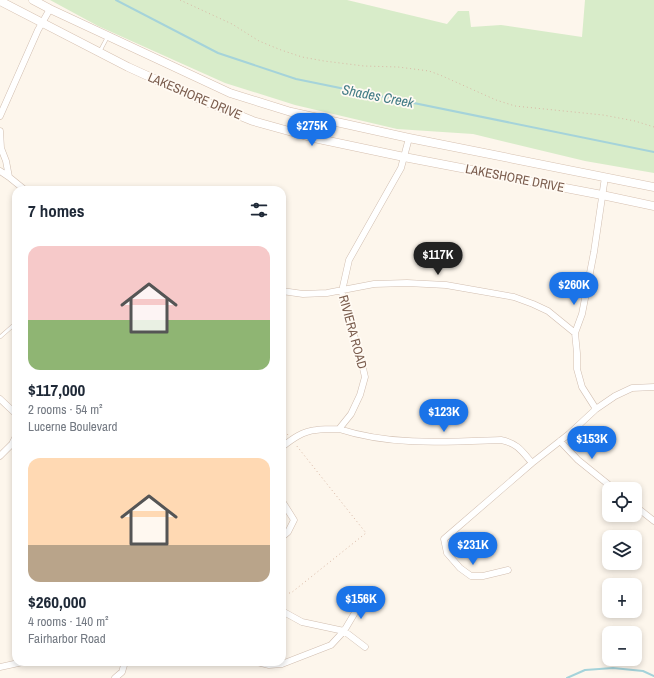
<!DOCTYPE html>
<html lang="en">
<head>
<meta charset="utf-8">
<style>
	body { margin:0; font-family:"Archivo Narrow",sans-serif; background:#f2f2f3; color:#1f2937; height:100vh; display:flex; flex-direction:column; font-size:15px; white-space:nowrap }
	* { box-sizing:border-box; margin:0 }
	p { font-size:13px; color:#747a83 }
	.icon { flex:none; width:22px; height:22px; fill:none; stroke:currentColor; stroke-width:2; stroke-linecap:round; stroke-linejoin:round }
	.map { position:relative; flex:1; overflow:hidden }
	.sheet { position:absolute; left:12px; top:186px; width:274px; height:480px; display:flex; flex-direction:column; background:#fff; border-radius:12px; box-shadow:0 2px 6px #0003 }
	.sheet>* { flex:none }
	.controls { position:absolute; left:602px; top:482px; display:grid; gap:8px }
	.controls a { display:grid; place-items:center; width:40px; height:40px; border-radius:8px; background:#fff; box-shadow:0 2px 6px #0003; font-size:20px }
	.price { position:absolute; translate:-50% -34px; padding:0 9px; border-radius:14px; background:#1a73e8; color:#fff; font-size:13px; line-height:26px; filter:drop-shadow(0 1px 2px #0008) }
	.price::after { content:''; position:absolute; left:50%; top:24px; width:12px; height:9px; margin-left:-6px; background:inherit; clip-path:polygon(0 0,100% 0,50% 100%) }
	.price.selected { background:#222; color:#fff }
	ul { padding:0; list-style:none }
	li { display:grid; align-content:center; gap:8px; height:212px; padding:0 16px }
	li span { display:grid; place-items:center; height:124px; border-radius:12px; color:#555 }
	li>.icon { margin-inline-start:auto }
	span .icon { width:72px; height:72px; fill:#fffc; stroke-width:1 }
	li b { font-size:17px }
	h2 { display:flex; justify-content:space-between; align-items:center; height:48px; padding:0 16px; font-size:17px }
	.map>svg:first-child { display:block }
</style>
</head>
<body>
<div class="map">
<svg width="654" height="678" viewBox="0 0 654 678">
	<rect width="100%" height="100%" fill="#fdf6ec"/>
	<!-- green -->
	<path fill="#d8ecc9" d="M50 0H347L447 24 458 11H469L471 27 501 25 582 37 585 0H654V173L585 161 473 134 397 129 295 105 225 83 98 26Z"/>
	<g fill="none" stroke-linecap="round" stroke-linejoin="round">
		<!-- stream -->
		<path stroke="#a5d3da" stroke-width="2" d="M116 0 218 53 296 79 654 152
			M567 678 585 670 613 668 643 671 654 676"/>
		<!-- service casing -->
		<g stroke="#d1beb0" stroke-width="4">
			<path id="service" d="M100 51 108 36
				M0 337 16 323"/>
		</g>
		<!-- minor casing -->
		<g stroke="#d1beb0" stroke-width="7">
			<path id="minor" d="M0 116 38 30 50 9
				M0 131 1 148 6 161 9 177 25 190
				M0 171 9 177
				M282 291 303 294 327 293 374 284 407 283 446 285 514 297 533 304 548 311 575 333
				M0 399 16 414
				M596 409 582 387 577 369V353L575 333 582 314 594 252 605 177
				M339 429C391 446 447 442 501 440 517 443 522 451 532 463
				M560 441 578 460 614 489
				M282 447C292 439 303 431 316 430 323 429 331 429 339 429L351 414 360 395 365 377 359 351 343 300 342 291 349 260 401 168 409 138
				M0 456 12 444 16 436
				M282 501 294 520 288 532 282 537
				M635 506 654 521
				M508 570 483 576H471L460 568 447 553 444 539 532 463 569 434 596 409 615 396 632 388 654 387
				M282 611 302 622 344 631 365 647
				M257 662 269 665 282 664 331 645 344 631 363 599
				M0 667 23 662
				M115 678 122 672 125 662"/>
		</g>
		<!-- secondary casing -->
		<g stroke="#d6c0b0" stroke-width="9">
			<path id="secondary" d="M33 0 50 9 230 93 291 112 409 138 654 187
				M0 1 128 67 194 97 253 121 314 138 404 157 602 195 654 206
				M314 138 318 118"/>
		</g>
		<!-- path -->
		<path stroke="#d9b8a5" stroke-width="1" stroke-dasharray="1 3" stroke-linecap="butt" d="M180 0 232 24 259 41 281 50 302 57 324 61 364 66 398 67 429 71 440 75 496 100 515 106 603 115 635 121 654 127
			M282 428 288 435
			M289 593H291L366 533 296 445"/>
		<!-- service -->
		<use href="#service" stroke="#fff" stroke-width="3"/>
		<!-- minor -->
		<use href="#minor" stroke="#fff" stroke-width="6"/>
		<!-- secondary -->
		<use href="#secondary" stroke="#fff" stroke-width="8"/>
	</g>
	<g text-anchor="middle" dominant-baseline="central" stroke-width="3.5" stroke-linejoin="round" paint-order="stroke">
		<!-- street labels -->
		<g font-size="13" fill="#7a5c4d" stroke="#fffaf3">
			<text transform="translate(195 96) rotate(23)">LAKESHORE DRIVE</text>
			<text transform="translate(515 178) rotate(11)">LAKESHORE DRIVE</text>
			<text transform="translate(353 332) rotate(75)">RIVIERA ROAD</text>
		</g>
		<!-- water labels -->
		<g font-size="14" font-style="italic" fill="#437c86" stroke="#fffaf3">
			<text transform="translate(378 96) rotate(11)">Shades Creek</text>
		</g>
	</g>
</svg>
<div class="controls">
<a><svg class="icon" aria-label="locate" viewBox="0 0 24 24"><circle cx="12" cy="12" r="6"/><path d="M12 2v4M12 18v4M2 12h4M18 12h4"/></svg></a>
<a><svg class="icon" aria-label="layers" viewBox="0 0 24 24"><path d="M12 4l9 5-9 5-9-5zM3 14l9 5 9-5"/></svg></a>
<a>+</a>
<a>−</a>
</div>
<b class="price" style="left:312px;top:147px">$275K</b>
<b class="price selected" style="left:438px;top:276px">$117K</b>
<b class="price" style="left:574px;top:306px">$260K</b>
<b class="price" style="left:444px;top:433px">$123K</b>
<b class="price" style="left:592px;top:460px">$153K</b>
<b class="price" style="left:473px;top:566px">$231K</b>
<b class="price" style="left:361px;top:620px">$156K</b>
<section class="sheet">
<h2>7 homes<svg class="icon" aria-label="filters" viewBox="0 0 24 24"><path d="M4 7h16M4 17h16"/><circle cx="9" cy="7" r="2"/><circle cx="15" cy="17" r="2"/></svg></h2>
<ul>
<li><span style="background:linear-gradient(#f6c9c9 60%,#8fb573 0)"><svg class="icon" aria-label="home" viewBox="0 0 24 24"><path d="M3 11l9-7 9 7M6 9v11h12V9"/></svg></span><div><b>$117,000</b><p>2 rooms · 54 m²</p><p>Lucerne Boulevard</p></div></li>
<li><span style="background:linear-gradient(#ffd9b3 70%,#b9a48a 0)"><svg class="icon" aria-label="home" viewBox="0 0 24 24"><path d="M3 11l9-7 9 7M6 9v11h12V9"/></svg></span><div><b>$260,000</b><p>4 rooms · 140 m²</p><p>Fairharbor Road</p></div></li>
</ul>
</section>
</div>
</body>
</html>
